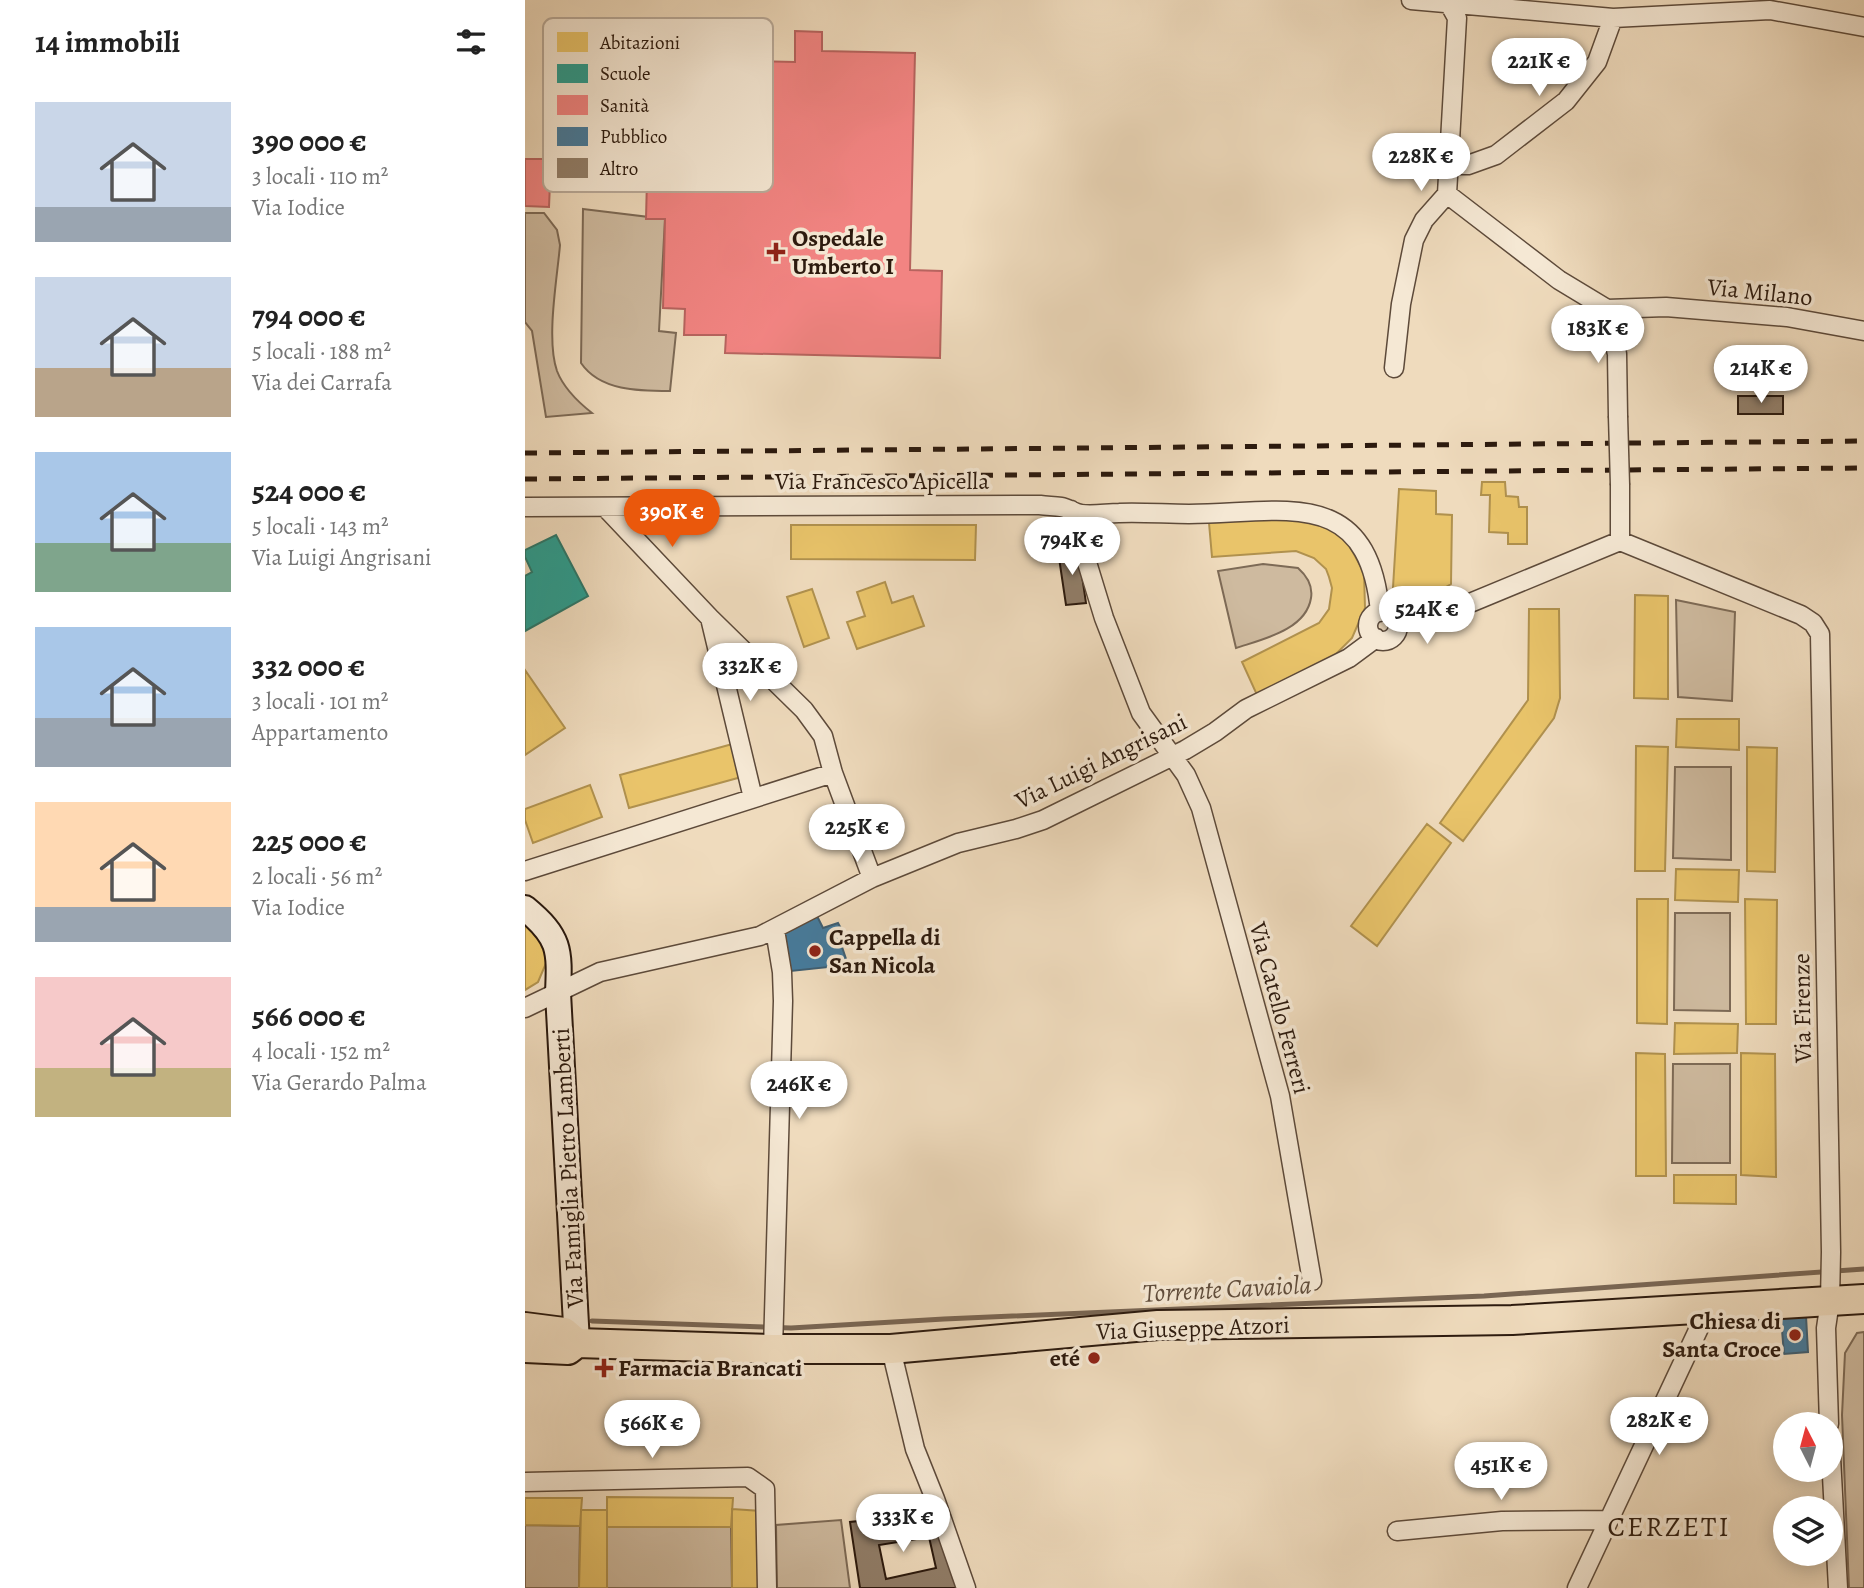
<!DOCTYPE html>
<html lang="it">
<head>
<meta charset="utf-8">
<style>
	body { margin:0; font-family:Alegreya,serif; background:#f2f2f2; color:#222; height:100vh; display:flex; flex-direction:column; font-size:26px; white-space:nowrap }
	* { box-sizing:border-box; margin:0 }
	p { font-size:23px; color:#767676 }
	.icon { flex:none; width:38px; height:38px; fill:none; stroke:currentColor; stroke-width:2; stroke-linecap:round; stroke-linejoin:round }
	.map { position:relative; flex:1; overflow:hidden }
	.sheet { display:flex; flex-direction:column; background:#fff; width:525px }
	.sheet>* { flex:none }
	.needle { width:46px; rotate:354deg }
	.controls { position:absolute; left:1248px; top:1412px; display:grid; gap:14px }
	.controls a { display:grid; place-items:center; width:70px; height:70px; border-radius:50%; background:#fff; box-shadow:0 4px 18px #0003; font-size:35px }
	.price { position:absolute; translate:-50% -60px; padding:0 16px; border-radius:24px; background:#fff; color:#222; font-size:23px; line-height:46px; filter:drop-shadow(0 2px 4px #0008) }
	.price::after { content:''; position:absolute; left:50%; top:42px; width:21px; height:16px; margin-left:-10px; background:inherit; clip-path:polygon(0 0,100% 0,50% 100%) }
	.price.on { background:#ea580c; color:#fff }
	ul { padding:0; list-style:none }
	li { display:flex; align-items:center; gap:21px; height:175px; padding:0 35px }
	li span { display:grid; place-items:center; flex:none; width:196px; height:140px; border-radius:0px; color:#555 }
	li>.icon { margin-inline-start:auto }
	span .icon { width:84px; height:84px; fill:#fffc; stroke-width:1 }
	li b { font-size:30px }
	h2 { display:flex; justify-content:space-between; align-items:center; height:84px; padding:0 35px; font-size:30px }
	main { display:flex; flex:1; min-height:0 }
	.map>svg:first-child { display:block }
</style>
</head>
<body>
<main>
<section class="sheet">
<h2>14 immobili<svg class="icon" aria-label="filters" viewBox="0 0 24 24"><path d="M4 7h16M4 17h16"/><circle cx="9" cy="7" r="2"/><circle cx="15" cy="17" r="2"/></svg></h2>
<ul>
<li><span style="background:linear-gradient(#c9d6e8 75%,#9aa5b1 0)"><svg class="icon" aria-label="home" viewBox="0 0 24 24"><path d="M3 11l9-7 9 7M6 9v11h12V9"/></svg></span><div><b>390 000 €</b><p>3 locali · 110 m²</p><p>Via Iodice</p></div></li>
<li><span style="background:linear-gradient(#c9d6e8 65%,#b9a48a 0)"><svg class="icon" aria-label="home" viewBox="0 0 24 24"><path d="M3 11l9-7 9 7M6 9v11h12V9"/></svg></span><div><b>794 000 €</b><p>5 locali · 188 m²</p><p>Via dei Carrafa</p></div></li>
<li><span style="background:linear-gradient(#a9c7e8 65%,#7fa58c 0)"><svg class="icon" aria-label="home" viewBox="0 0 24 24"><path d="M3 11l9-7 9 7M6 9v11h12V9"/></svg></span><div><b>524 000 €</b><p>5 locali · 143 m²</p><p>Via Luigi Angrisani</p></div></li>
<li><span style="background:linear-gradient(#a9c7e8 65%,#9aa5b1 0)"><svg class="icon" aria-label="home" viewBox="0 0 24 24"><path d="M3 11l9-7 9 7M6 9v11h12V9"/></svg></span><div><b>332 000 €</b><p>3 locali · 101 m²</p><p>Appartamento</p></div></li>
<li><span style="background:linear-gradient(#ffd9b3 75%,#9aa5b1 0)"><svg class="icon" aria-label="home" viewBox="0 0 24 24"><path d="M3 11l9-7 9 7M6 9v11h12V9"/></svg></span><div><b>225 000 €</b><p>2 locali · 56 m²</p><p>Via Iodice</p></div></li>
<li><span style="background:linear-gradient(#f6c9c9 65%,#c2b280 0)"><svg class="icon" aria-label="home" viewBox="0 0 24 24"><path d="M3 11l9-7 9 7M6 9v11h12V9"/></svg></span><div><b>566 000 €</b><p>4 locali · 152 m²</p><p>Via Gerardo Palma</p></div></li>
</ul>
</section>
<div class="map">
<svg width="1339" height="1588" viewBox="0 0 1339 1588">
	<rect width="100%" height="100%" fill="#efdbbd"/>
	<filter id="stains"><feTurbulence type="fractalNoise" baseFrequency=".00286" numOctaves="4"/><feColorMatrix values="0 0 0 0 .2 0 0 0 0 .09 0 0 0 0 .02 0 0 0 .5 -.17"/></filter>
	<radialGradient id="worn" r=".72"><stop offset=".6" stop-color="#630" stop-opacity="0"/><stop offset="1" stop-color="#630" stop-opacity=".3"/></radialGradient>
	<!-- green -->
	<path fill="#ceba9f" stroke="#7d6a56" stroke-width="2" d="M58 209 140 219 134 331 151 333 145 391C114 391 75 391 56 363Z
		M0 213H19L32 230 35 245C32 280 21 339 32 371 39 389 53 402 67 413L21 417 7 331 0 322Z
		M738 564 773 568C782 576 788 586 786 598 781 630 738 639 711 648L693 571Z
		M1151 600 1210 612 1207 701 1153 697Z
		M1150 767H1206V860L1148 858Z
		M1150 913H1205V1011L1149 1010Z
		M1148 1064H1205V1163H1147Z
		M1339 1332V1588H1324L1317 1415 1320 1353 1332 1333Z
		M316 1520 325 1588H252L251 1525Z
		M0 1525 55 1526 54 1588H0Z
		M82 1527H206L207 1588H82Z"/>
	<!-- homes -->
	<path fill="#e9c46a" stroke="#b0914e" stroke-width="2" d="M957 482H980L981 496 993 497 994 507H1002V544H983V533L964 532 965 495H956Z
		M874 489 911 491V514L927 515 926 584 902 598H894L893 605 867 604Z
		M769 516 812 532 822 541 839 573 840 608 827 638 808 657 732 695 717 662 794 623 804 609 807 588 804 577 801 569 789 558 771 551 687 557 684 523Z
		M266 525H451L450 560 266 559Z
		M360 582 367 603 388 596 399 626 332 649 322 622 340 616 332 592Z
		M287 589 304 638 279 647 262 597Z
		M1110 595 1143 596V699L1109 698Z
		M1004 609H1034L1035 698 1029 718 938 841 915 823 1003 700Z
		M0 670 40 728 0 755Z
		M1152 719H1214V750L1151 747Z
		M211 743 220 776 104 808 95 775Z
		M1111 746 1143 747 1140 871H1110Z
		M1222 747 1252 748 1250 872 1222 871Z
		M65 785 77 817 8 843 0 820V809Z
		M902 824 926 843 852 946 826 926Z
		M1151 869 1214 870 1213 902 1150 900Z
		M1112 899H1143L1142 1024 1112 1023Z
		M1220 899 1252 900 1251 1024H1221Z
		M0 925 15 936 22 961 13 982 0 990Z
		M1150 1023 1213 1024 1212 1053 1149 1054Z
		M1111 1053 1140 1054 1141 1176H1111Z
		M1216 1053 1250 1054 1251 1177 1216 1175Z
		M1149 1175H1211V1204L1149 1203Z
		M82 1497 208 1498 206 1527H82Z
		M0 1498H57L55 1526 0 1525Z
		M207 1509 236 1511 235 1588H207Z
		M56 1510H82V1588H54Z"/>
	<!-- schools -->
	<path fill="#2a9d8f" stroke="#2b7668" stroke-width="2" d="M31 535 63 596 0 631V576L7 572 0 557V550Z"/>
	<!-- health -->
	<path fill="#f28482" stroke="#b7645f" stroke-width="2" d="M270 31 297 32V51L390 53 385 270 417 271 415 358 200 353 201 335H159L160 309 138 308 140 219H121L125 59 270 62Z
		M0 159H26L24 207 0 206Z"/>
	<!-- public -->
	<path fill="#457b9d" stroke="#3e5e72" stroke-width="2" d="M291 914 298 928 313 923 320 936 314 938 323 965 266 971 257 931Z
		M1281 1316 1283 1352 1259 1354 1256 1318Z"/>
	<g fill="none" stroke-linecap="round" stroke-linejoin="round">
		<!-- stream -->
		<path stroke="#796654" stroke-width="5" d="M67 1321 266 1328 419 1319 959 1296 1339 1269"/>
	</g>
	<!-- building -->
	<path fill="#917e69" stroke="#2c1a0e" stroke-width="2" fill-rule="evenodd" d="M1213 396H1258V414H1213Z
		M553 548 561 603 541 605 533 551Z
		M411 1513 437 1588H335L325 1522ZM404 1537 411 1568 361 1579 354 1545Z"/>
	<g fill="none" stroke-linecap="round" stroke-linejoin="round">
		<!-- street casing -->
		<g stroke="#5d4a3a" stroke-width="21">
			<path id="street" d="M886 0 1088 18 1245 10 1339 27
				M924 165H943L971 155 1041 101 1072 62 1088 18
				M922 194 1034 280 1082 309 1092 354 1093 416
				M1082 309 1141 307 1262 317 1339 331
				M869 368 876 304 889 240 899 220 922 194 932 18 922 0
				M1095 485V541
				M0 507 515 505C522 506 529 506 536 507 543 508 549 513 556 514 568 516 582 513 594 513 617 512 641 514 664 514 756 514 843 483 855 612
				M80 507 185 618 279 710 298 736 308 773 347 878
				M546 510 579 618 616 713 661 775 676 808 755 1096 787 1281
				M843 626a15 15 0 1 1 30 0a15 15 0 1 1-30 0Z
				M185 618 228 798
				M871 618 884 619 916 615 1095 541 1276 615 1288 623 1295 634 1306 1252 1305 1301 1301 1328 1304 1424
				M0 871 308 773
				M0 1008 75 972 235 936 347 878 433 843 491 829 518 820 660 750 690 732 721 709 824 658 851 638
				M248 1349 258 1001 257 972 250 930
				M366 1349 390 1449 410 1499 441 1588
				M1306 1457 1313 1588
				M0 1482 223 1477 240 1489 242 1588
				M872 1531 977 1521 1084 1520
				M1052 1588 1183 1309"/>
		</g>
		<!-- secondary casing -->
		<g stroke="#2c1a0e" stroke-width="28">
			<path id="secondary" d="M0 908C35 937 35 949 33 993L52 1343"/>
		</g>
		<!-- primary casing -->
		<g stroke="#2c1a0e" stroke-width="32">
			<path id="primary" d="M0 1327 39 1332 52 1343 248 1349H366L633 1325 987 1320 1339 1299
				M0 1348 43 1350 52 1343"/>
		</g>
		<!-- street -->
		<use href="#street" stroke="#f5e8d4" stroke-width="18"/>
		<!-- secondary -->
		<use href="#secondary" stroke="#f5e8d4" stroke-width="24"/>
		<!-- primary -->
		<use href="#primary" stroke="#efdbbd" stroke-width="28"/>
		<!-- rail -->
		<path stroke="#2c1a0e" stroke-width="5" stroke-dasharray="12 12" stroke-linecap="butt" d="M0 453 1339 441
			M0 479 1339 468"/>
		<!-- street-bridge casing -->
		<g stroke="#5d4a3a" stroke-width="21" stroke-linecap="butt">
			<path id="street-bridge" d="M1093 416 1095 485"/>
		</g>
		<!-- street-bridge -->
		<use href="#street-bridge" stroke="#f5e8d4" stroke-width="18"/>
	</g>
	<!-- markers -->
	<g fill="#8f2418" stroke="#f5e8d4" stroke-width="2.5">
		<path d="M247.5 241.5h7v7h7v7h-7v7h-7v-7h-7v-7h7z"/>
		<circle cx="290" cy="951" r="7"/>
		<circle cx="1270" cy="1335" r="7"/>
		<circle cx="569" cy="1358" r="7"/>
		<path d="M75.5 1357.5h7v7h7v7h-7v7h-7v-7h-7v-7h7z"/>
	</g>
	<g text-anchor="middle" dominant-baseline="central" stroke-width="7" stroke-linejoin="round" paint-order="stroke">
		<!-- poi labels -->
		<g font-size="24" font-weight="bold" fill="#2c1a0e" stroke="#f5e8d4" text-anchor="start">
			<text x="267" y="238">Ospedale<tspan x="267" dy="28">Umberto I</tspan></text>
			<text x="304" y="937">Cappella di<tspan x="304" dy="28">San Nicola</tspan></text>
			<text x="1256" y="1321" text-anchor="end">Chiesa di<tspan x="1256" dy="28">Santa Croce</tspan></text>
			<text x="555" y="1358" text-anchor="end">eté</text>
			<text x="93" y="1368">Farmacia Brancati</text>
		</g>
		<!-- street labels -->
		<g font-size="24" fill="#2c1a0e" stroke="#f5e8d4">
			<text transform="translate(1235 292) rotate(6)">Via Milano</text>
			<text x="357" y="481">Via Francesco Apicella</text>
			<text transform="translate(576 761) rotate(-26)">Via Luigi Angrisani</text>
			<text transform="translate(755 1008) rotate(75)">Via Catello Ferreri</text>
			<text transform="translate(1277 1008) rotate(-91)">Via Firenze</text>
			<text transform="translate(43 1168) rotate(-93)">Via Famiglia Pietro Lamberti</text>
			<text transform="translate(668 1328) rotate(-2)">Via Giuseppe Atzori</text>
		</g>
		<!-- water labels -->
		<g font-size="26" font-style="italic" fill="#604d3c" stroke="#f5e8d4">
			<text transform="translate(702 1289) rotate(-3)">Torrente Cavaiola</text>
		</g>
		<!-- quarter labels -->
		<g font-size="28" letter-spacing="2" fill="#2c1a0e" stroke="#f5e8d4">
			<text x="1144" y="1527">CERZETI</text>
		</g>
	</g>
	<!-- legend -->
	<rect x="18" y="18" width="230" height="174" rx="10" fill="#f5e8d4" stroke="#b9aa99" stroke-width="2"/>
	<rect x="32" y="32" width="31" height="20" fill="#e9c46a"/>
	<rect x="32" y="64" width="31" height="19" fill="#2a9d8f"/>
	<rect x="32" y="95" width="31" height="20" fill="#f28482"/>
	<rect x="32" y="127" width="31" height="19" fill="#457b9d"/>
	<rect x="32" y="158" width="31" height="20" fill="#917e69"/>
	<g font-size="19" fill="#2c1a0e">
		<text x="75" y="49">Abitazioni</text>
		<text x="75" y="80">Scuole</text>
		<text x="75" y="112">Sanità</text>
		<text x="75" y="143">Pubblico</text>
		<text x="75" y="175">Altro</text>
	</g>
	<rect width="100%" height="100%" filter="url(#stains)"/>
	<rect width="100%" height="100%" fill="url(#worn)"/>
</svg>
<div class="controls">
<a><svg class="needle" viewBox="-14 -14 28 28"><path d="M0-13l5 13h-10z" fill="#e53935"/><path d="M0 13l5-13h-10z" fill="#767676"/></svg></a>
<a><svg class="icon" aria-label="layers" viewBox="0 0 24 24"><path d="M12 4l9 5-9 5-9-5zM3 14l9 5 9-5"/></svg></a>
</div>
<b class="price" style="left:1014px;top:98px">221K €</b>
<b class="price" style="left:896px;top:193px">228K €</b>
<b class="price" style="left:1073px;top:365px">183K €</b>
<b class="price" style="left:1236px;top:405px">214K €</b>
<b class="price on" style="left:147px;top:549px">390K €</b>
<b class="price" style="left:547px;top:577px">794K €</b>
<b class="price" style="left:902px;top:646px">524K €</b>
<b class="price" style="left:225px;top:703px">332K €</b>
<b class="price" style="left:332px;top:864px">225K €</b>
<b class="price" style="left:274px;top:1121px">246K €</b>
<b class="price" style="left:1134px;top:1457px">282K €</b>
<b class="price" style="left:127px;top:1460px">566K €</b>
<b class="price" style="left:976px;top:1502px">451K €</b>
<b class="price" style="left:378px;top:1554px">333K €</b>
</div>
</main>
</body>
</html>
